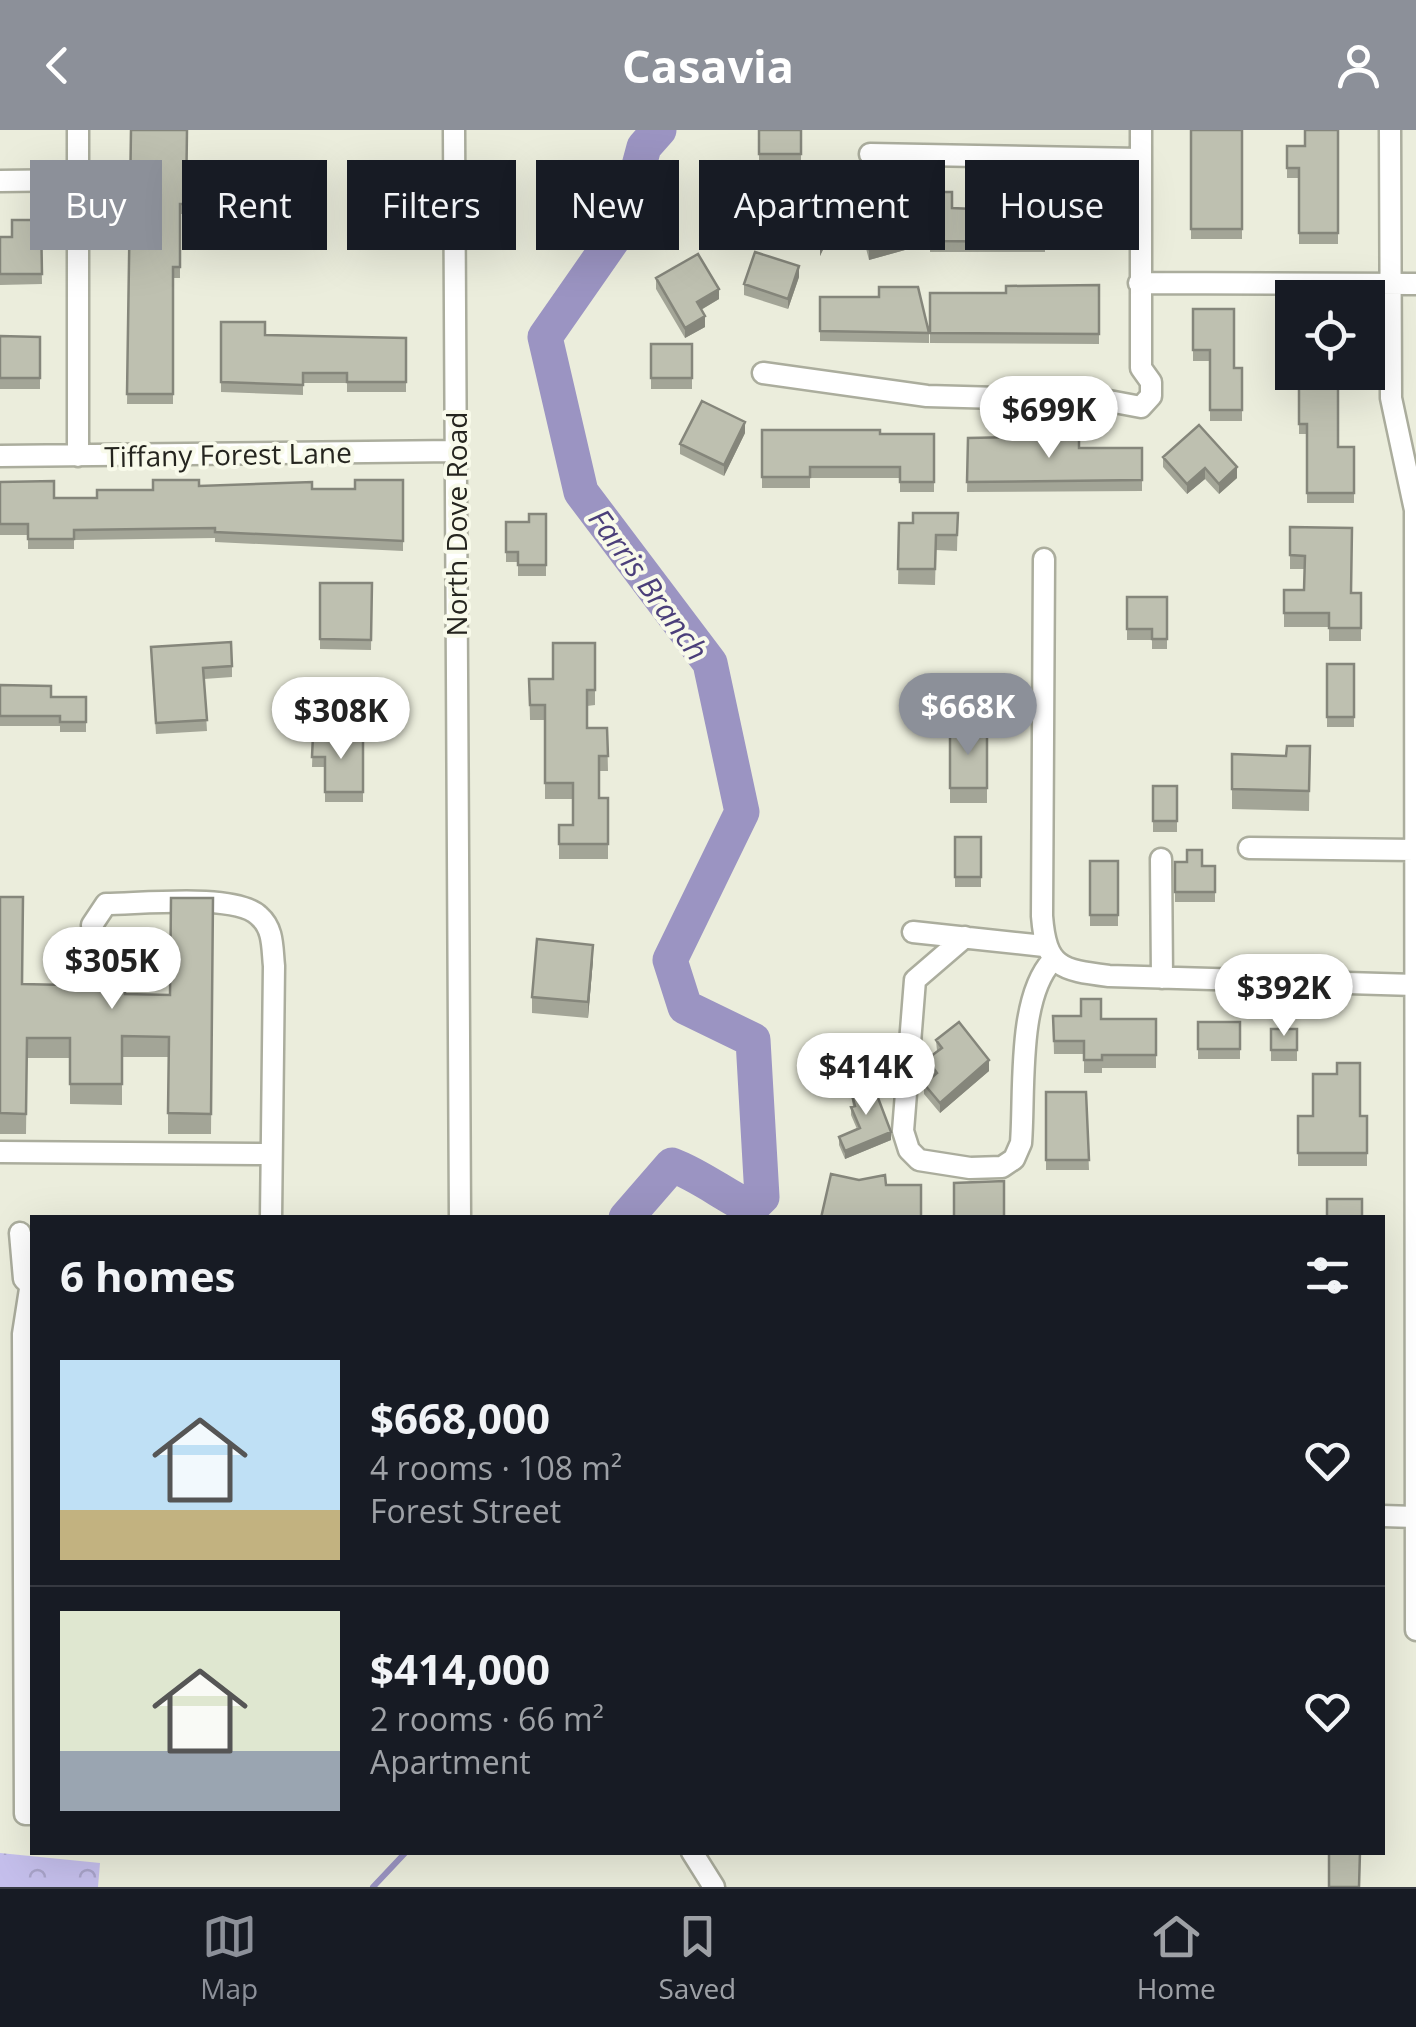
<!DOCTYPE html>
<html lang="en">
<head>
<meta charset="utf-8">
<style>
	body { margin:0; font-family:"Open Sans",sans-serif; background:#20242c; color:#f1f3f6; height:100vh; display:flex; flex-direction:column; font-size:38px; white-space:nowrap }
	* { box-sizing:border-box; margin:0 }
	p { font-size:32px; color:#9ea1a6 }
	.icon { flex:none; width:55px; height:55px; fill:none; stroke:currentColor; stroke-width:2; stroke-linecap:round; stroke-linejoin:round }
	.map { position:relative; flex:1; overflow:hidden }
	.details { position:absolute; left:30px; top:1085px; width:1355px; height:640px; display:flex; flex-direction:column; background:#171b24; border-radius:0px; box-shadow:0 10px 40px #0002 }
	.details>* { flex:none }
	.hud { position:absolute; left:30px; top:30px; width:1358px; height:90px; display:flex; gap:20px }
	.controls { position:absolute; left:1275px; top:150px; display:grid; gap:20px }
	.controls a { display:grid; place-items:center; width:110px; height:110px; border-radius:0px; background:#171b24; box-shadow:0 10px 40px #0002; font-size:50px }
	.price { position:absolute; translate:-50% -85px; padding:0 22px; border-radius:35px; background:#fff; color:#222; font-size:32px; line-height:65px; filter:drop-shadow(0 2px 5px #0008) }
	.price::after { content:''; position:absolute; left:50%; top:60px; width:30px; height:22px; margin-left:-15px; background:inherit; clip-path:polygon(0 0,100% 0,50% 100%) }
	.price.on { background:#8c9099; color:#fff }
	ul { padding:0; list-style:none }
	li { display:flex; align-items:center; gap:30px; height:250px; padding:0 30px }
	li+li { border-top:2px solid #363941 }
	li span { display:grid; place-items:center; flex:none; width:280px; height:200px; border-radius:0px; color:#555 }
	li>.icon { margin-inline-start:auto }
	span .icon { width:120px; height:120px; fill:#fffc; stroke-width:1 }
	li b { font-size:42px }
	h2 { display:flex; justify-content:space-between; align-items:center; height:120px; padding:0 30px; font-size:42px }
	.pill { padding:0 35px; border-radius:0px; background:#171b24; box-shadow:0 10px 40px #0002; font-size:35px; line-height:90px }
	.pill.on { background:#8c9099; color:#fff }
	header { display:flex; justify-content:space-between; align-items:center; height:130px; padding:0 30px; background:#8c9099; color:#fff; font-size:45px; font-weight:700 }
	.tabs { display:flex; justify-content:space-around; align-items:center; height:140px; border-top:2px solid #363941; background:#171b24; font-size:28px; color:#9ea1a6 }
	.tabs a { display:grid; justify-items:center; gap:5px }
	.tabs .on { color:#8c9099 }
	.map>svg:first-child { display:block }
</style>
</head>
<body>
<header><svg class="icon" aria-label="back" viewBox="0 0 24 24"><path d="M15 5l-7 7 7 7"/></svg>Casavia<svg class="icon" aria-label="person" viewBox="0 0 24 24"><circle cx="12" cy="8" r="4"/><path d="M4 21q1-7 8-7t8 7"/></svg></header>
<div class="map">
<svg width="1416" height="1757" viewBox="0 0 1416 1757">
	<defs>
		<pattern id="forest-crowns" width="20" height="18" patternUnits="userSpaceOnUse" patternTransform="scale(2.5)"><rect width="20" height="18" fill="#c5bfec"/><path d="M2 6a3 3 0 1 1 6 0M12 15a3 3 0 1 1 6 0" fill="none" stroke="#a9a4ca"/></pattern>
	</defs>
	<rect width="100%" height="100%" fill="#ebeddc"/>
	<!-- forest -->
	<path fill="url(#forest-crowns)" d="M0 1723 100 1733 98 1757H0Z"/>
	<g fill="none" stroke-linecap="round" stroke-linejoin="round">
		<!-- stream -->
		<path stroke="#9b94c2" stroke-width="6" d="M373 1757 406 1722"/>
		<!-- river -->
		<path stroke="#9b94c2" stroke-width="35" d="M626 1088 672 1035C701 1046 724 1065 751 1078L762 1067 753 910 685 877 670 830 742 682 710 533 581 362 545 207 623 95 644 17 659 0"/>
		<!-- minor casing -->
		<g stroke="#abad9d" stroke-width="25">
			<path id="minor" d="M454 0 460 1088
				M1390 0 1391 268 1415 380 1416 1500
				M870 24 1140 29
				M0 51 78 50
				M1139 153 1416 154
				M763 243 927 266 1109 271 1141 277 1151 266V252L1141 238V0
				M0 326 456 321
				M78 326V0
				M1044 429 1042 786C1046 837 1060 840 1109 846L1415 855
				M1249 718 1414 720
				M1161 729 1162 848
				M92 795 106 774C140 774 236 763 259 786 274 799 272 818 274 836L271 1088
				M913 802 1044 816
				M965 807 915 850 903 1001 909 1020 919 1030 970 1038 1002 1037 1014 1029 1021 1013C1025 962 1017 869 1052 831
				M0 1022 270 1024
				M20 1103 24 1149 32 1157
				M30 1159 23 1204 25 1684H32
				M1382 1386 1416 1387
				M692 1722 714 1757"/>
		</g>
		<!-- minor -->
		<use href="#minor" stroke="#fff" stroke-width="20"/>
	</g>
	<!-- wall -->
	<path fill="#a3a597" d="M131 0H187L186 84H180V148H173V274H127Z
		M759 0H801V34H759Z
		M1191 0H1242V109H1191Z
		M1338 0V114H1299V48H1287V16H1305Z
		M930 62 952 78 1024 79 1107 65V117H1045V122H930Z
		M842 80 820 126V84L813 105 784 92V81Z
		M861 88 905 120 869 130 861 99Z
		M41 90 42 154 0 155V107H12Z
		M799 147 788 179 744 165V154Z
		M656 148 719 169 701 180 705 197 685 208 656 159Z
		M1099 155V214L930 213V163H1006Z
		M820 167 929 203V213L820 211Z
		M1193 179 1234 238H1242V291H1210V231H1193Z
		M221 192 265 205 406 208V262H347V253H303V265L221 262Z
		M0 206 40 207V259H0Z
		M651 214H692V259H651Z
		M1299 242 1338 317H1354V373H1307V304H1299Z
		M762 300 880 304H934V362H900V348H810V358H762Z
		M745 303 724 346 680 324V314Z
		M968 308 1079 318H1142V361L967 362Z
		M1163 327 1237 348 1219 364 1205 349 1187 364 1163 337Z
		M403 350V421L215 412V408L74 410V419H28V405H0V352L54 368H97L199 356 355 359Z
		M958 383 957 421 936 420 935 455 898 454 899 393H913Z
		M546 384V446H518V432H506V392H529Z
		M1290 397 1351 463H1361V511H1329V497H1284V460H1304V439H1290Z
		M320 453H372L371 520 320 519Z
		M1127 467H1167V519H1152V510H1127Z
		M595 513V575L587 576V598H607L608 641H599V668H608V729H559V695H573V669H545V590H530L529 549H553Z
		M151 527 232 536V547L204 549 207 601 156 604Z
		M1327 534H1354V597H1327Z
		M0 555 51 567H86V602H60V596H0Z
		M950 598H987V673H950Z
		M313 605H363V672H325V637H312Z
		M1310 616 1309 681 1232 679V624L1286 626Z
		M1153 656H1177V702H1153Z
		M955 707H981V757H955Z
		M1090 731H1118V796H1090Z
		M1175 732 1215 736V772H1175Z
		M0 767 23 854 125 864 170 865 213 768 211 1004H168V927H122V975L70 974V928H27L26 1004H0Z
		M593 830 588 888 532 883V867Z
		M1053 886H1081L1101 889H1156V938H1102V943H1084V924H1054Z
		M1198 892H1240V929H1198Z
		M1271 899H1297V931H1271Z
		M936 910 989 941 940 983 924 964V954L932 947 927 939V929L937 921Z
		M850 958 891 1010 845 1029 839 1015V1007L857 999 851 985V977L853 976Z
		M1046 962H1086L1089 1040H1046Z
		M1298 986H1367V1036H1298Z"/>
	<!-- shaded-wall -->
	<path fill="#85867b" d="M842 70V80L820 126V115Z
		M820 73V84L813 105V95Z
		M905 110V120L869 130V119Z
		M799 136V147L788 179V169Z
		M719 159V169L697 182V172Z
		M705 186V197L685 208V198Z
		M745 292V303L724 346V335Z
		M1237 337V348L1219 364V354Z
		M1205 338V349L1187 364V354Z
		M593 815V830L588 888V872Z
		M989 930V941L940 983V973Z
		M891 1002V1010L845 1029V1021Z"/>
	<!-- building -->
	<path fill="#bec0b0" stroke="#85867b" stroke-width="2.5" d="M131 0H187L186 74H180V137H173V264H127Z
		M759 0H801V24H759Z
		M1191 0H1242V99H1191Z
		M1305 0H1338V103H1299V38H1287V16H1305Z
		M799 49 842 70 820 115V73L813 95 784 81Z
		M930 62H952V78L974 79H1024V63L1107 65V107H1045V112L930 111Z
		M898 79 905 110 869 119 861 88Z
		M12 90H41L42 144H0V107H12Z
		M755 122 799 136 788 169 744 154Z
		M698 124 719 159 697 172 705 186 685 198 656 148Z
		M1099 155V204L930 203V163H1006V156Z
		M879 157H918L929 203 820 201V167H879Z
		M1193 179H1234V238H1242V280H1210V220H1193Z
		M221 192H265V205L406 208V252H347V243H303V255L221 252Z
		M0 206 40 207V248H0Z
		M651 214H692V248H651Z
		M1299 242H1335V248H1338V317H1354V363H1307V294H1299Z
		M702 271 745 292 724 335 680 314Z
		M1199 295 1237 337 1219 354 1205 338 1187 354 1163 327Z
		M762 300H880V304H934V352H900V337H810V347H762Z
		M1079 306V318H1142V350L967 352 968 308Z
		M153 350H199V356L312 352V359H355V350H403V411L215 402V398L74 400V409H28V394H0V352L54 351V368H97V360H153Z
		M913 383H958L957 405H936L935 439H898L899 393H913Z
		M529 384H546V435H518V422H506V392H529Z
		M1290 397 1352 398 1351 463H1361V498H1329V483H1284V460H1304L1305 426 1290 425Z
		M320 453H372L371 510 320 509Z
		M1127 467H1167V509H1152V499H1127Z
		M231 512 232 536 203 538 207 590 156 593 151 517Z
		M553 513H595V560H587V598H607L608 626H599V668H608V714H559V695H573V653H545V575H530L529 549H553Z
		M1327 534H1354V587H1327Z
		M0 555 51 556V567H86V592H60V586H0Z
		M950 598H987V658H950Z
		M313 605H363V662H325V627H312Z
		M1287 616H1310L1309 661 1232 659V624L1286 626Z
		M1153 656H1177V691H1153Z
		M955 707H981V747H955Z
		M1187 720H1202V736H1215V762H1175V732H1187Z
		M1090 731H1118V785H1090Z
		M0 767H23L22 854 66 855V828L125 829V864L170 865 171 768H213L211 984 168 983 169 907 122 906V954H70V908H27L26 984 0 983Z
		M537 809 593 815 588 872 532 867Z
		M1081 869H1101V889H1156V925H1102V930H1084V911H1054L1053 886H1081Z
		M959 892 989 930 940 973 924 954 937 943 927 929 942 918 936 910Z
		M1198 892H1240V919H1198Z
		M1271 899H1297V920H1271Z
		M1337 933H1360V986H1367V1023H1298V986H1313V944H1337Z
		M872 952 891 1002 845 1021 839 1007 860 998 851 977 855 976 850 958Z
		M1046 962H1086L1089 1030H1046Z
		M831 1044 859 1050 885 1045 886 1055H921V1088H821Z
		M1004 1051V1088H954V1053Z
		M1327 1069H1362V1088H1327Z
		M1329 1722H1360L1359 1757H1329Z"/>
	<g text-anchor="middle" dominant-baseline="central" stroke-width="8" stroke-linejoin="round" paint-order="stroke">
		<!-- street labels -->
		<g font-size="28" fill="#25251f" stroke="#f8faea">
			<text transform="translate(228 324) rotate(-1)">Tiffany Forest Lane</text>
			<text transform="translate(456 394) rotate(-90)">North Dove Road</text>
		</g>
		<!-- water labels -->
		<g font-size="30" font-style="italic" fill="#4b3f7a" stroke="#f8faea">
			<text transform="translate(649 454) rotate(54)">Farris Branch</text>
		</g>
	</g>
</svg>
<div class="controls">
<a><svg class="icon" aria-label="locate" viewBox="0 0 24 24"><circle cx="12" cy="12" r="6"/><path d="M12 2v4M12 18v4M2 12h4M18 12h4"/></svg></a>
</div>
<b class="price" style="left:1049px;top:331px">$699K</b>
<b class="price on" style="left:968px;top:628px">$668K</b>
<b class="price" style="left:341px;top:632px">$308K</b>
<b class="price" style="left:112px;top:882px">$305K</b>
<b class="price" style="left:1284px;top:909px">$392K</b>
<b class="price" style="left:866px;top:988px">$414K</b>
<div class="hud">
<a class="pill on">Buy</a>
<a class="pill">Rent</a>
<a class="pill">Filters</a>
<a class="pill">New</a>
<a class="pill">Apartment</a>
<a class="pill">House</a>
</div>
<section class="details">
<h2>6 homes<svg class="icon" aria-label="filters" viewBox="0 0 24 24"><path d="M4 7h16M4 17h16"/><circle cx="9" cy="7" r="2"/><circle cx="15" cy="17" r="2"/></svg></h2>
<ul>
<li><span style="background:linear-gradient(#bfe0f5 75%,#c2b280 0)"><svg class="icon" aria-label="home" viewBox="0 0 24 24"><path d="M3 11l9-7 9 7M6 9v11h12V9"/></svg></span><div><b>$668,000</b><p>4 rooms · 108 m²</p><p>Forest Street</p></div><svg class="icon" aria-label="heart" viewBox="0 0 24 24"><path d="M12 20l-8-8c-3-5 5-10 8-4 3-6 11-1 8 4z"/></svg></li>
<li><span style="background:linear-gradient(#dfe7d0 70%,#9aa5b1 0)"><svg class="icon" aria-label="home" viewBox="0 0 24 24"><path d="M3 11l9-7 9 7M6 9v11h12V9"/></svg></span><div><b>$414,000</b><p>2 rooms · 66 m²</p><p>Apartment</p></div><svg class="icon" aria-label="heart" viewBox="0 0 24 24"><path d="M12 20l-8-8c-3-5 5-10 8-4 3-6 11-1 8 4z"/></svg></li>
</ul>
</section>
</div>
<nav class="tabs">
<a class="on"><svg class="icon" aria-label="map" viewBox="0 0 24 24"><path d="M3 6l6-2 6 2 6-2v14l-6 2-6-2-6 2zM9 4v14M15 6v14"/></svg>Map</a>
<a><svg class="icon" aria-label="saved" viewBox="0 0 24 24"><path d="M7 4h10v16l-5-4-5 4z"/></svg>Saved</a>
<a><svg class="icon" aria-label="home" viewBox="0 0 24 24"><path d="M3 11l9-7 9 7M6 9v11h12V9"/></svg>Home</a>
</nav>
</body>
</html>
